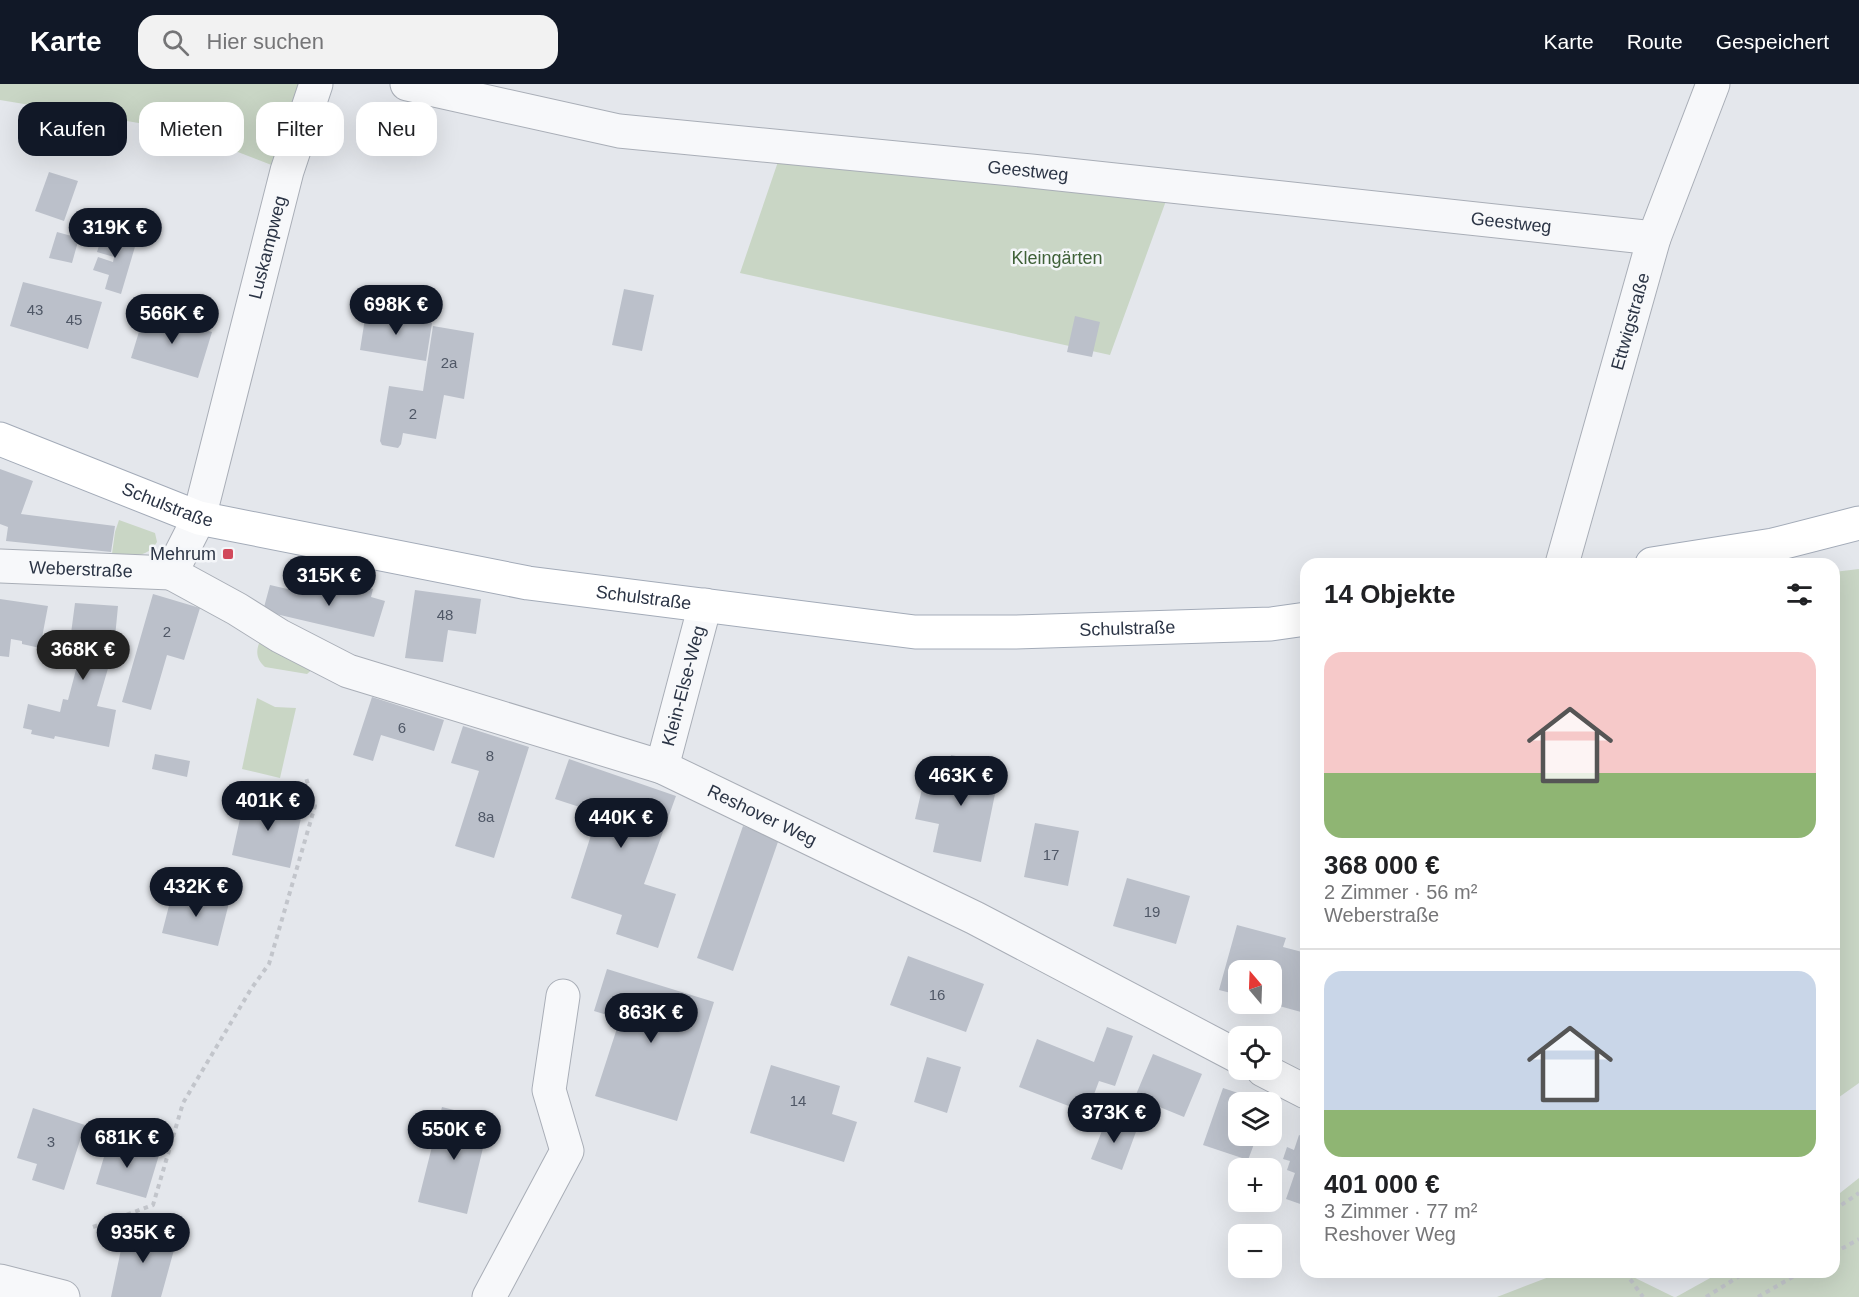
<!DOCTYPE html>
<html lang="de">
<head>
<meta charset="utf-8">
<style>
	body { margin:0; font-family:Arial,sans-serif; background:#f2f2f2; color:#202124; height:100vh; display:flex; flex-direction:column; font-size:22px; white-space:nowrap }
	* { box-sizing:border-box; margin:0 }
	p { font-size:20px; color:#757577 }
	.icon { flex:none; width:33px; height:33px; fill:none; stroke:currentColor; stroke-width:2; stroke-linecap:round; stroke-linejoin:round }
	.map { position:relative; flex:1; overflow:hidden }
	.drawer { position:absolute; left:1300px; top:474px; width:540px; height:720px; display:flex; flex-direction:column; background:#fff; border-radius:18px; box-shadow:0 6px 24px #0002 }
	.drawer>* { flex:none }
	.guide { position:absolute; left:18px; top:18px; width:570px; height:54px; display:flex; gap:12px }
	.needle { width:39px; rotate:341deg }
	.controls { position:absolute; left:1228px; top:876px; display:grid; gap:12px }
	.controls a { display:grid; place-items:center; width:54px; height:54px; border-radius:12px; background:#fff; box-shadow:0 6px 24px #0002; font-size:30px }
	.price { position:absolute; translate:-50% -51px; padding:0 14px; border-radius:21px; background:#111827; color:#fff; font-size:20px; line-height:39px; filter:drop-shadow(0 2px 3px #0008) }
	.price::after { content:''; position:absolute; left:50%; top:36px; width:18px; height:14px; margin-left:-9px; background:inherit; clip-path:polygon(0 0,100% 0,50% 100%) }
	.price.current { background:#222; color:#fff }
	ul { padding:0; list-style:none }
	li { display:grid; align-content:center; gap:12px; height:318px; padding:0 24px }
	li+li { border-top:2px solid #e0e0e0 }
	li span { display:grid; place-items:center; height:186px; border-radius:18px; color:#555 }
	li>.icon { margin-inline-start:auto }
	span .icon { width:108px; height:108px; fill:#fffc; stroke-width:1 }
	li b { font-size:26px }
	h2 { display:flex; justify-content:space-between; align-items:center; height:72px; padding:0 24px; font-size:26px }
	.pill { padding:0 21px; border-radius:18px; background:#fff; box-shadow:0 6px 24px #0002; font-size:21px; line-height:54px }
	.pill.current { background:#111827; color:#fff }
	header { display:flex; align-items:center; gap:36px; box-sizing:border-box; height:84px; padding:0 30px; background:#111827; color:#fff }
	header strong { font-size:28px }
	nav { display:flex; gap:33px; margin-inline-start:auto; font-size:21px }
	.search { width:420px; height:54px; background:#f2f2f2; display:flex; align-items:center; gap:15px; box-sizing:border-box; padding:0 21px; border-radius:18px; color:#757577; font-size:22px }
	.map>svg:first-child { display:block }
</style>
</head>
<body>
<header>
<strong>Karte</strong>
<div class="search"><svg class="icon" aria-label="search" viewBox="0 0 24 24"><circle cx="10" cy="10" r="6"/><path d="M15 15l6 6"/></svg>Hier suchen</div>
<nav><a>Karte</a><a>Route</a><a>Gespeichert</a></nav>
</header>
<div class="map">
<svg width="1859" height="1213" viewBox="0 0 1859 1213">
	<rect width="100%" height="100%" fill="#e4e7ec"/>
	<!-- green -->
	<path fill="#c9d6c5" d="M0 0H316L287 87 181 46 0 16Z
		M783 63 1171 103 1110 271 740 189Z
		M119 436 155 449 157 458C146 476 130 471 112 470L115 448Z
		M1859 485V999L1835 1016 1834 488Z
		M260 557 315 583 307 590 265 583C257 576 255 568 260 557Z
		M257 614 275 623 296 624 280 694 242 685Z
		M1859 1094V1213H1676L1721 1188H1834L1835 1113Z
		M1562 1188H1623L1674 1213H1497Z"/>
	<!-- water -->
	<path fill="#9fb4cc" d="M75 33 89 34 106 39C110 47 108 55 98 58L71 50 68 44V39Z"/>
	<!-- building -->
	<path fill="#bbc0ca" d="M49 88 78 97 64 137 35 127Z
		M104 146 137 156 121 210 105 205 109 191 93 186 98 173 113 178 114 173 97 168Z
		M57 148 79 154 72 179 49 174Z
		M23 198 102 218 88 265 10 242Z
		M624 205 654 211 642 267 612 261Z
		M145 228 212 248 198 294 131 274Z
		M366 228 432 239 426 277 360 266Z
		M1075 232 1100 238 1092 273 1067 268Z
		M433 242 474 249 464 315 444 311 436 355 403 349 401 360 398 364 382 361 380 357 389 302 423 307Z
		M0 385 33 397 21 430 115 442 111 468 6 457 8 443 0 440Z
		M308 497 350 508 352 499 373 505 371 513 385 517 374 553 263 527 270 501 305 509Z
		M415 506 481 515 476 550 448 546 443 578 405 574Z
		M153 510 200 524 184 576 167 571 151 626 122 618Z
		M0 515 48 522 40 564 22 560V557L11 555 9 573 0 572Z
		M75 519 118 522 114 564 97 622 116 626 109 663 55 652 54 655 31 650 32 646 23 644 28 620 60 628 63 615 68 616 77 582 67 580Z
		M372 613 444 636 434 667 381 651 373 677 353 671Z
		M463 642 529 663 494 774 455 762 479 687 451 679Z
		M155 670 190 677 187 693 152 685Z
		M951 671 1001 681 981 778 933 768 939 740 915 735 925 692 946 696Z
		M569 675 676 712 644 800 676 810 658 864 616 850 622 831 571 814 598 729 555 715Z
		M245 712 303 725 290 784 232 771Z
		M1035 739 1079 747 1068 802 1024 793Z
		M743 742 779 755 733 887 697 874Z
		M1127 794 1190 812 1176 860 1113 842Z
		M173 806 229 819 218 862 162 849Z
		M1237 841 1286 854 1283 863 1306 869V908L1301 928 1272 920V886H1239V911L1219 906Z
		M908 872 984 900 966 948 890 921Z
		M607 885 714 918 677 1037 595 1012 620 935 594 927Z
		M1107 943 1133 952 1115 1002 1099 997 1087 1029 1019 1003 1037 955 1094 978Z
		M1153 970 1202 990 1184 1033 1135 1013Z
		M927 973 961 983 947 1029 914 1018Z
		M771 981 840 1002 832 1030 857 1038 844 1078 750 1049Z
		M1223 1004 1265 1018H1239V1052H1257L1248 1076 1203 1061Z
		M442 1023 490 1035 467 1130 418 1118Z
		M33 1024 85 1041 64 1106 32 1096 37 1080 17 1074Z
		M1107 1034 1137 1045 1122 1086 1091 1075Z
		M1299 1051 1306 1054V1122L1286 1115 1295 1089 1287 1086 1290 1077 1283 1075 1287 1063 1294 1066Z
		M109 1056 159 1071 146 1114 96 1100Z
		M126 1142 177 1155 161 1213H111Z"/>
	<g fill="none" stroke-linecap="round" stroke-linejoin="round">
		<!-- minor casing -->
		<g stroke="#a9aeb7" stroke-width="35">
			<g id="minor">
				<path id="s1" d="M407 0 619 47 1031 87 1654 154"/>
				<path id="s2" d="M1562 480 1654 154 1713 0"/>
				<path id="s3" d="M0 482 171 489 199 434 287 87 316 0"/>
				<path id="s4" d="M171 489 237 525 280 552 348 587 662 683 975 834 1239 973"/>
				<path id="s5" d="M662 683 705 521"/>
				<path d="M1263 986 1306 1008"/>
				<path d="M0 1197 63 1213"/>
				<path d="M489 1213 567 1067 549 1006 563 912"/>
			</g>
		</g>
		<!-- major casing -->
		<g stroke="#a3abb8" stroke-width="35">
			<g id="major">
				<path id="s6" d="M0 355 199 434 528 499 915 548H1015L1271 540 1306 535"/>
				<path d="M1652 480 1773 461 1859 439"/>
			</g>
		</g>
		<!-- path -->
		<path stroke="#c2c5cb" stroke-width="4" stroke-dasharray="4.5 4.5" stroke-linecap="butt" d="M1834 1126 1859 1109
			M93 1143 153 1121 183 1019 251 905 269 880 315 722 306 694
			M1834 1169 1859 1155
			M1625 1188 1643 1213
			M1706 1213 1746 1188
			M1758 1213 1801 1188"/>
		<!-- minor -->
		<use href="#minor" stroke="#f7f8fa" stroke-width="33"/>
		<!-- major -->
		<use href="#major" stroke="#fff" stroke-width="33"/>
	</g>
	<!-- markers -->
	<rect fill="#d1495b" stroke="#f4f6f9" stroke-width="2" x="222" y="464" width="12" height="12" rx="3"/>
	<g text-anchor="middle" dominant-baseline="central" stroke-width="5" stroke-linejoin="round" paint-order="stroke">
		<!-- number labels -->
		<g font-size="15" fill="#4f5766">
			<text x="35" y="225">43</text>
			<text x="74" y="235">45</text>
			<text x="449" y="278">2a</text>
			<text x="413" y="329">2</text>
			<text x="445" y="530">48</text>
			<text x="167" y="547">2</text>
			<text x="402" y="643">6</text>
			<text x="490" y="671">8</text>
			<text x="486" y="732">8a</text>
			<text x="1051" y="770">17</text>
			<text x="1152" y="827">19</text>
			<text x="937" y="910">16</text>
			<text x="798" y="1016">14</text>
			<text x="51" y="1057">3</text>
		</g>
		<!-- street labels -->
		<g font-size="18" fill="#2b3445" stroke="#f4f6f9">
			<text stroke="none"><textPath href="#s1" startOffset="628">Geestweg</textPath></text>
			<text stroke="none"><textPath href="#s1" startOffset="1114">Geestweg</textPath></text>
			<text stroke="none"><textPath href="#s3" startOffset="512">Luskampweg</textPath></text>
			<text stroke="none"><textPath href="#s2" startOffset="252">Ettwigstraße</textPath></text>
			<text stroke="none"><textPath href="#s6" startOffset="180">Schulstraße</textPath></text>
			<text stroke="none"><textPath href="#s3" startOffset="81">Weberstraße</textPath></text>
			<text stroke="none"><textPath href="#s6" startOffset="666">Schulstraße</textPath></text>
			<text stroke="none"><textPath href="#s6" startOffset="1152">Schulstraße</textPath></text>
			<text stroke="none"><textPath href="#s5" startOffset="84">Klein-Else-Weg</textPath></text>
			<text stroke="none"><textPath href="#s4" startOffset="642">Reshover Weg</textPath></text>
		</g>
		<!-- park labels -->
		<g font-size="18" fill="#3f6138" stroke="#f4f6f9">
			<text x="1057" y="174">Kleingärten</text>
		</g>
		<!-- poi labels -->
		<g font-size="18" fill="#2b3445" stroke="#f4f6f9" text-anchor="end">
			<text x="216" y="470">Mehrum</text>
		</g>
	</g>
</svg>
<div class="controls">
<a><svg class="needle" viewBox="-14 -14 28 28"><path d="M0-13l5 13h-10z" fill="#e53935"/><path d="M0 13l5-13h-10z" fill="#757577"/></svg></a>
<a><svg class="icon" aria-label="locate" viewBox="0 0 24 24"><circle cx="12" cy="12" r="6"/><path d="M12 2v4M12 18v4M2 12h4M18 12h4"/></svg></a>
<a><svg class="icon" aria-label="layers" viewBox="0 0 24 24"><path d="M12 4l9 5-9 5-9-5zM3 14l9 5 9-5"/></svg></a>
<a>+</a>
<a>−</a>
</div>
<b class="price" style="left:115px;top:175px">319K €</b>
<b class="price" style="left:396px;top:252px">698K €</b>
<b class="price" style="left:172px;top:261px">566K €</b>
<b class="price" style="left:329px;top:523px">315K €</b>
<b class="price current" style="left:83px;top:597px">368K €</b>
<b class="price" style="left:961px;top:723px">463K €</b>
<b class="price" style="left:268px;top:748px">401K €</b>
<b class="price" style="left:621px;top:765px">440K €</b>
<b class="price" style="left:196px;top:834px">432K €</b>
<b class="price" style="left:651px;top:960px">863K €</b>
<b class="price" style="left:1114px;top:1060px">373K €</b>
<b class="price" style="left:454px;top:1077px">550K €</b>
<b class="price" style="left:127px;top:1085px">681K €</b>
<b class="price" style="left:143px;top:1180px">935K €</b>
<div class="guide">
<a class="pill current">Kaufen</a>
<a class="pill">Mieten</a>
<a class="pill">Filter</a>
<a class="pill">Neu</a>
</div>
<section class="drawer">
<h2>14 Objekte<svg class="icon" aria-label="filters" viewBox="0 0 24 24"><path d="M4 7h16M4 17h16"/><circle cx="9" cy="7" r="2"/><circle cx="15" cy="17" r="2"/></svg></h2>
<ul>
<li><span style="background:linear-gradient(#f6c9c9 65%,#8fb573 0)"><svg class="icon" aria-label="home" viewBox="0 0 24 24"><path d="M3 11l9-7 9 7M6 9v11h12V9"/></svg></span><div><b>368 000 €</b><p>2 Zimmer · 56 m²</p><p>Weberstraße</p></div></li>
<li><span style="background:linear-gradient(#c9d6e8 75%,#8fb573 0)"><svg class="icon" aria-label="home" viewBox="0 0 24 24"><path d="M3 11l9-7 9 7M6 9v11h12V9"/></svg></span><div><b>401 000 €</b><p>3 Zimmer · 77 m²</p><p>Reshover Weg</p></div></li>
</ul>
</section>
</div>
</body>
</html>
